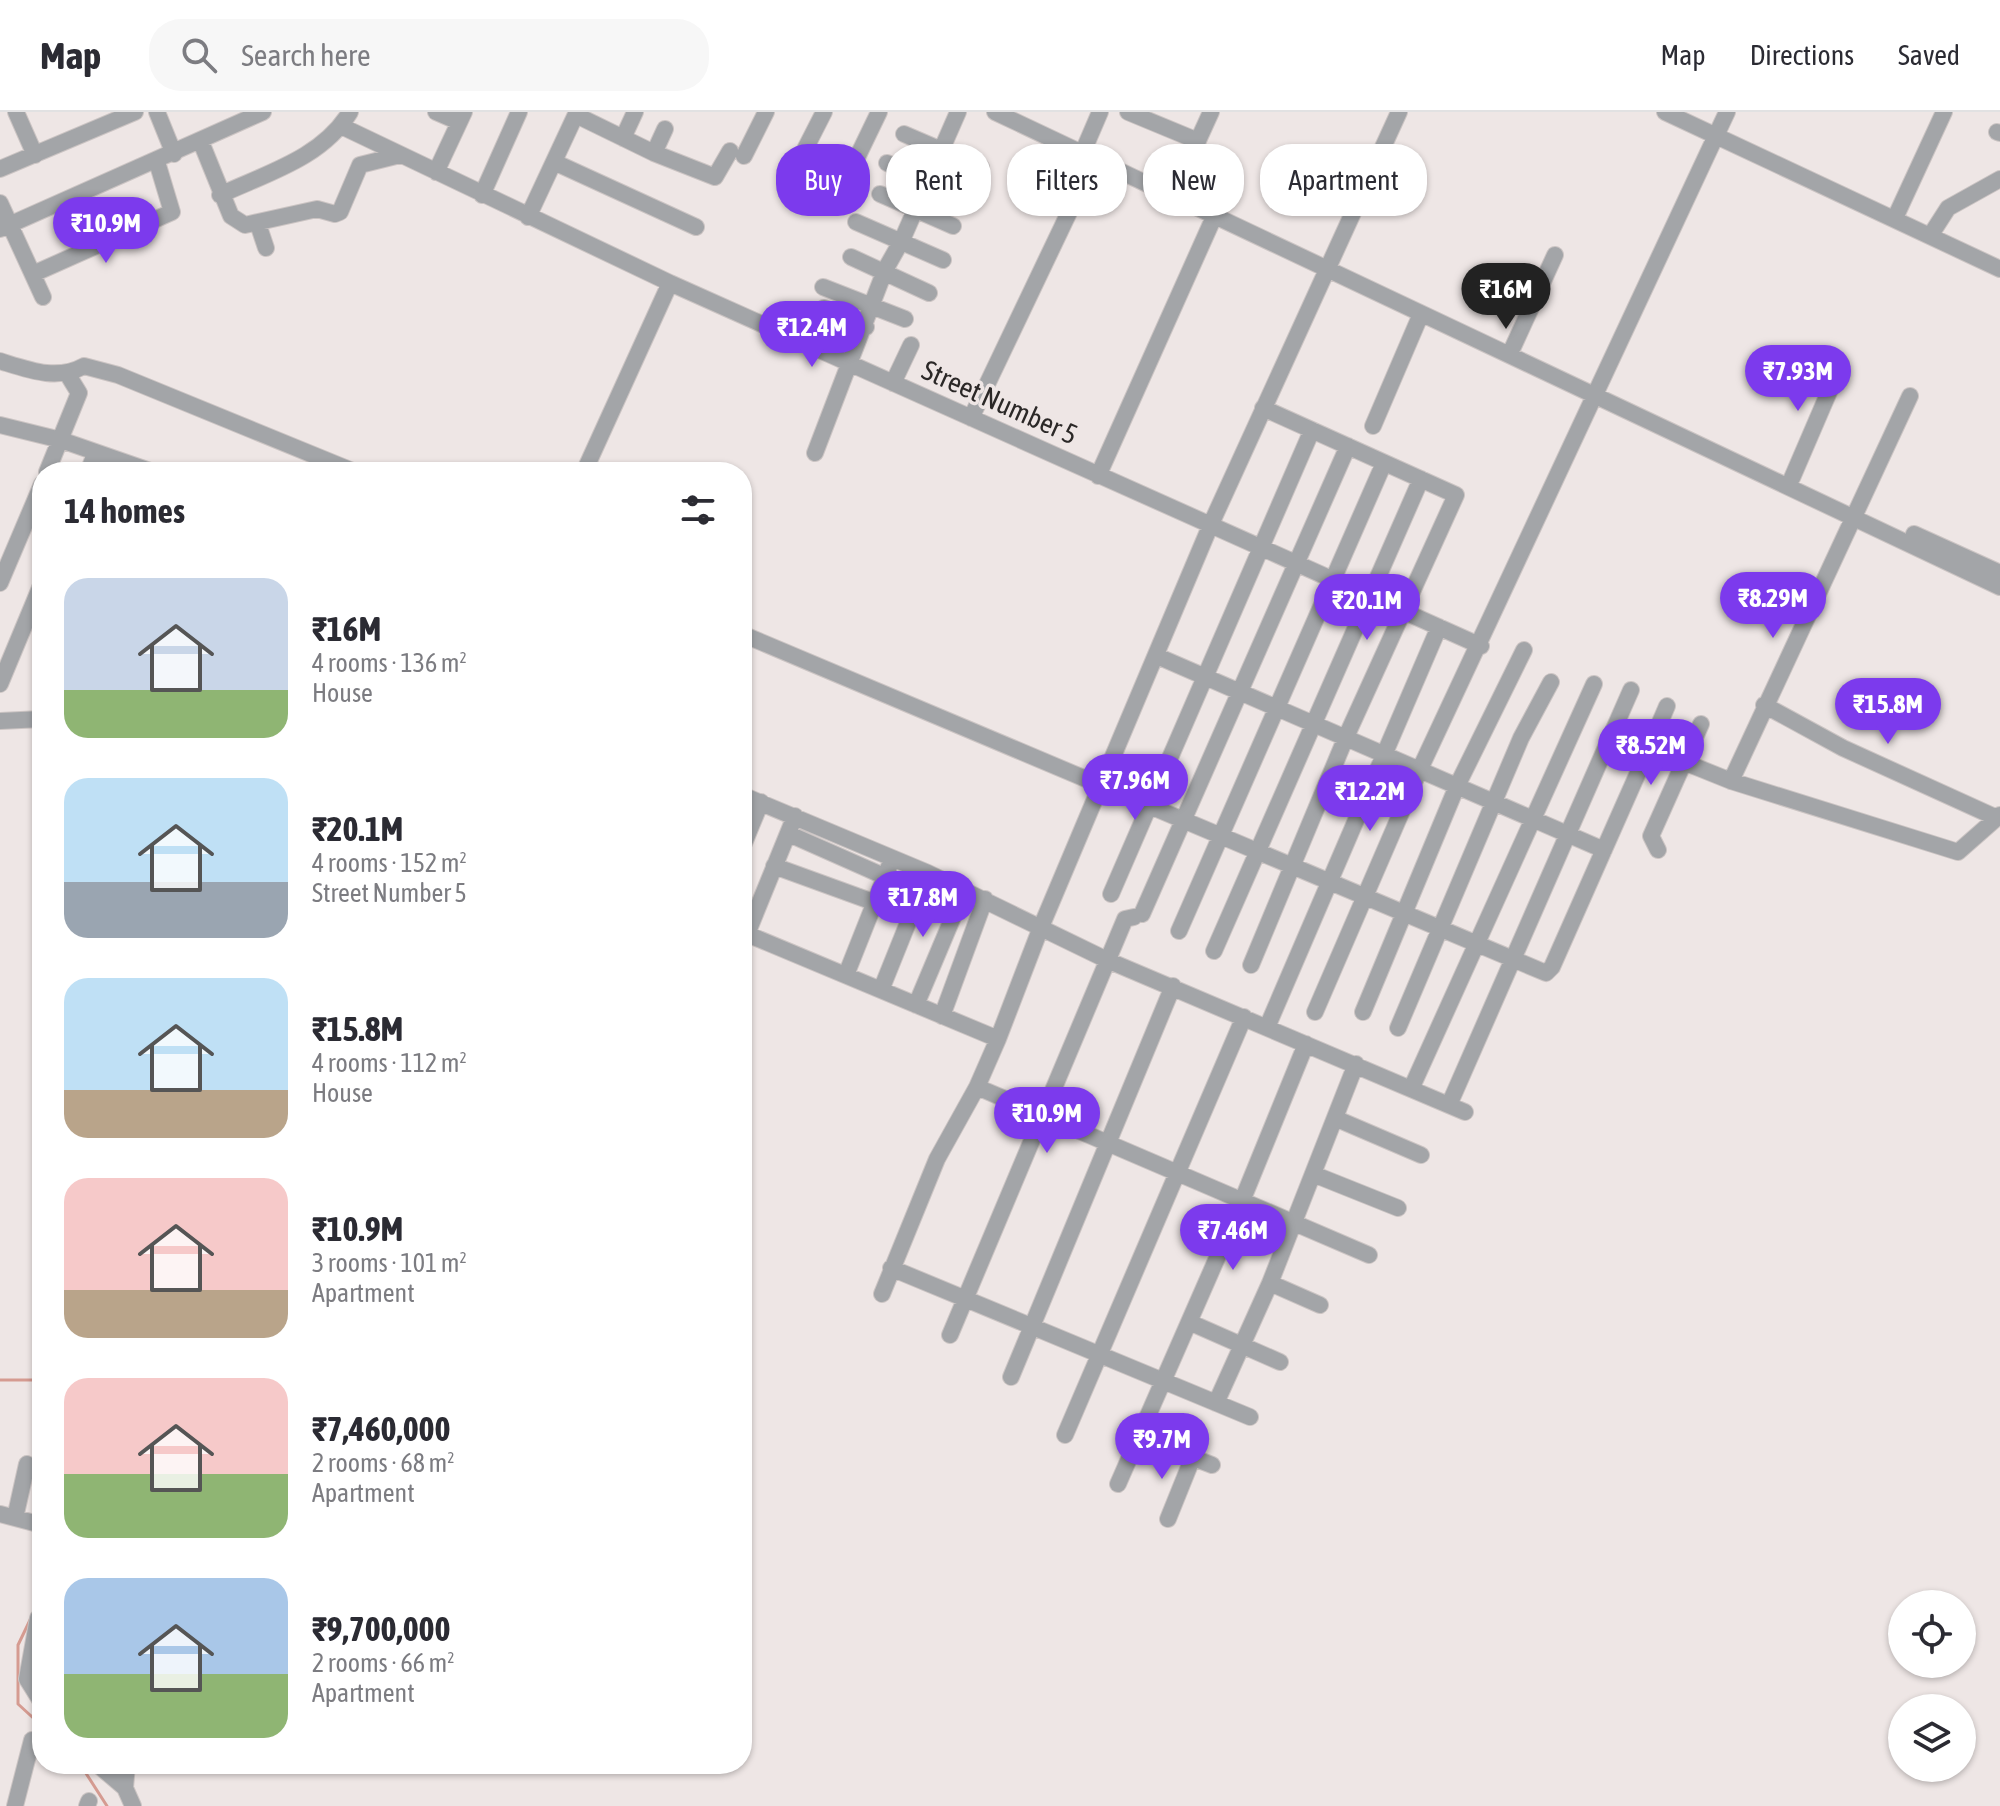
<!DOCTYPE html>
<html lang="en">
<head>
<meta charset="utf-8">
<style>
	body { margin:0; font-family:"Asap Condensed",sans-serif; background:#f7f7f7; color:#2b2b33; height:100vh; display:flex; flex-direction:column; font-size:30px; white-space:nowrap }
	* { box-sizing:border-box; margin:0 }
	p { font-size:26px; color:#7c7c81 }
	.icon { flex:none; width:44px; height:44px; fill:none; stroke:currentColor; stroke-width:2; stroke-linecap:round; stroke-linejoin:round }
	.map { position:relative; flex:1; overflow:hidden }
	.details { position:absolute; left:32px; top:350px; width:720px; height:1312px; display:flex; flex-direction:column; background:#fff; border-radius:32px; box-shadow:0 2px 6px #0004 }
	.details>* { flex:none }
	.top-card { position:absolute; left:776px; top:32px; width:760px; height:72px; display:flex; gap:16px }
	.controls { position:absolute; left:1888px; top:1478px; display:grid; gap:16px }
	.controls a { display:grid; place-items:center; width:88px; height:88px; border-radius:50%; background:#fff; box-shadow:0 2px 6px #0004; font-size:40px }
	.price { position:absolute; translate:-50% -68px; padding:0 18px; border-radius:28px; background:#7c3aed; color:#fff; font-size:26px; line-height:52px; filter:drop-shadow(0 2px 4px #0008) }
	.price::after { content:''; position:absolute; left:50%; top:48px; width:24px; height:18px; margin-left:-12px; background:inherit; clip-path:polygon(0 0,100% 0,50% 100%) }
	.price.on { background:#222; color:#fff }
	ul { padding:0; list-style:none }
	li { display:flex; align-items:center; gap:24px; height:200px; padding:0 32px }
	li span { display:grid; place-items:center; flex:none; width:224px; height:160px; border-radius:24px; color:#555 }
	li>.icon { margin-inline-start:auto }
	span .icon { width:96px; height:96px; fill:#fffc; stroke-width:1 }
	li b { font-size:34px }
	h2 { display:flex; justify-content:space-between; align-items:center; height:96px; padding:0 32px; font-size:34px }
	.tag { padding:0 28px; border-radius:32px; background:#fff; box-shadow:0 2px 6px #0004; font-size:28px; line-height:72px }
	.tag.on { background:#7c3aed; color:#fff }
	header { display:flex; align-items:center; gap:48px; box-sizing:border-box; height:112px; padding:0 40px; background:#fff; border-bottom:2px solid #e1e1e2 }
	header strong { font-size:38px }
	nav { display:flex; gap:44px; margin-inline-start:auto; font-size:28px }
	.search { width:560px; height:72px; background:#f7f7f7; display:flex; align-items:center; gap:20px; box-sizing:border-box; padding:0 28px; border-radius:32px; color:#7c7c81; font-size:30px }
	.map>svg:first-child { display:block }
</style>
</head>
<body>
<header>
<strong>Map</strong>
<div class="search"><svg class="icon" aria-label="search" viewBox="0 0 24 24"><circle cx="10" cy="10" r="6"/><path d="M15 15l6 6"/></svg>Search here</div>
<nav><a>Map</a><a>Directions</a><a>Saved</a></nav>
</header>
<div class="map">
<svg width="2000" height="1694" viewBox="0 0 2000 1694">
	<rect width="100%" height="100%" fill="#eee6e5"/>
	<g fill="none" stroke-linecap="round" stroke-linejoin="round">
		<!-- stream -->
		<path stroke="#d59b91" stroke-width="3" d="M0 1268H34L42 1275
			M35 1500 42 1490
			M31 1506 18 1533V1592L42 1614
			M80 1652 107 1694"/>
		<!-- minor casing -->
		<g stroke="#cbc4c3" stroke-width="18">
			<path id="minor" d="M16 0 35 43
				M157 0 174 42
				M436 0 459 10
				M995 0 2000 475
				M1128 0 1198 29
				M1665 0 2000 157
				M576 3 654 41 715 65 730 39
				M341 14 670 171 1481 534
				M1997 20 2000 21
				M904 22 981 55
				M623 26 635 0
				M201 30 231 104 245 113 317 97 335 102 340 100 360 53 400 43
				M1085 35 1100 0
				M654 41 665 17
				M744 44 766 0
				M799 49 824 0
				M554 50 696 115
				M887 51 969 87
				M0 57 135 0
				M436 60 464 0
				M1176 77 1211 0
				M880 82 953 114
				M220 83C267 61 322 46 350 0
				M482 83 519 0
				M838 85 879 0
				M0 91 43 185
				M528 105 577 0
				M1895 106 1944 0
				M856 110 943 148
				M258 112 266 136
				M0 117 263 0
				M1930 124 1948 96 2000 67
				M851 145 929 181
				M33 162 172 100 157 50
				M823 175 905 207
				M824 196 866 215
				M1513 235 1555 143
				M0 249C29 258 57 269 84 254L118 263 355 360
				M893 271 911 233
				M971 306 1094 48
				M0 313 61 328 153 360
				M1373 314 1421 202
				M815 341 885 158 902 128 958 0
				M47 360 79 281 68 263
				M88 360 95 342
				M584 360 670 171
				M1098 364 1218 96
				M1792 366 1841 252
				M1914 422 2000 461
				M0 471 42 372
				M742 522 1546 861 1552 855 1649 636 1731 669 1958 740 2000 703
				M1157 544 1604 738
				M0 572 42 471
				M1764 593 1843 636 1997 706
				M0 609 42 607
				M1649 636 1667 594
				M1731 669 1910 284
				M742 683 928 761 1107 848 1465 1000
				M789 722 886 765
				M742 736 761 690
				M1658 738 1651 724 1701 612
				M774 754 876 791
				M1111 782 1312 318
				M1142 802 1348 334
				M1179 819 1384 351
				M742 820 998 927
				M747 822 795 704
				M1214 839 1421 367
				M1251 853 1346 625 1456 383 1263 296
				M846 863 892 747
				M881 878 928 761
				M916 893 964 779
				M1315 900 1420 657 1727 0
				M1363 900 1457 674 1524 538
				M942 904 985 787
				M1268 913 1439 515
				M1398 916 1521 626 1551 570
				M977 975 1369 1143
				M1411 977 1594 572
				M1449 993 1631 578
				M1337 1007 1421 1043
				M1313 1062 1398 1096
				M891 1156 1250 1305
				M1270 1171 1320 1193
				M882 1182 937 1047 977 975 998 927 1041 815 1211 412 1399 0
				M1189 1210 1280 1250
				M950 1223 1125 807 1134 805
				M1011 1265 1173 874
				M1216 1291 1270 1171 1356 952
				M1065 1323 1244 905
				M1139 1325 1212 1353
				M1118 1372 1242 1089 1306 932
				M0 1402 42 1413
				M15 1406 27 1352
				M1168 1407 1193 1345
				M38 1506 27 1567 42 1591
				M97 1652 125 1676
				M127 1652 125 1676 133 1694
				M15 1694 32 1628
				M87 1694 89 1689"/>
		</g>
		<!-- minor -->
		<use href="#minor" stroke="#a3a5a8" stroke-width="16"/>
	</g>
	<g text-anchor="middle" dominant-baseline="central" stroke-width="7" stroke-linejoin="round" paint-order="stroke">
		<!-- street labels -->
		<g font-size="28" fill="#2b2827" stroke="#eee6e5">
			<text transform="translate(1000 290) rotate(24)">Street Number 5</text>
		</g>
	</g>
</svg>
<div class="controls">
<a><svg class="icon" aria-label="locate" viewBox="0 0 24 24"><circle cx="12" cy="12" r="6"/><path d="M12 2v4M12 18v4M2 12h4M18 12h4"/></svg></a>
<a><svg class="icon" aria-label="layers" viewBox="0 0 24 24"><path d="M12 4l9 5-9 5-9-5zM3 14l9 5 9-5"/></svg></a>
</div>
<b class="price" style="left:106px;top:153px">₹10.9M</b>
<b class="price on" style="left:1506px;top:219px">₹16M</b>
<b class="price" style="left:812px;top:257px">₹12.4M</b>
<b class="price" style="left:1798px;top:301px">₹7.93M</b>
<b class="price" style="left:1773px;top:528px">₹8.29M</b>
<b class="price" style="left:1367px;top:530px">₹20.1M</b>
<b class="price" style="left:1888px;top:634px">₹15.8M</b>
<b class="price" style="left:1651px;top:675px">₹8.52M</b>
<b class="price" style="left:1135px;top:710px">₹7.96M</b>
<b class="price" style="left:1370px;top:721px">₹12.2M</b>
<b class="price" style="left:923px;top:827px">₹17.8M</b>
<b class="price" style="left:1047px;top:1043px">₹10.9M</b>
<b class="price" style="left:1233px;top:1160px">₹7.46M</b>
<b class="price" style="left:1162px;top:1369px">₹9.7M</b>
<div class="top-card">
<a class="tag on">Buy</a>
<a class="tag">Rent</a>
<a class="tag">Filters</a>
<a class="tag">New</a>
<a class="tag">Apartment</a>
</div>
<section class="details">
<h2>14 homes<svg class="icon" aria-label="filters" viewBox="0 0 24 24"><path d="M4 7h16M4 17h16"/><circle cx="9" cy="7" r="2"/><circle cx="15" cy="17" r="2"/></svg></h2>
<ul>
<li><span style="background:linear-gradient(#c9d6e8 70%,#8fb573 0)"><svg class="icon" aria-label="home" viewBox="0 0 24 24"><path d="M3 11l9-7 9 7M6 9v11h12V9"/></svg></span><div><b>₹16M</b><p>4 rooms · 136 m²</p><p>House</p></div></li>
<li><span style="background:linear-gradient(#bfe0f5 65%,#9aa5b1 0)"><svg class="icon" aria-label="home" viewBox="0 0 24 24"><path d="M3 11l9-7 9 7M6 9v11h12V9"/></svg></span><div><b>₹20.1M</b><p>4 rooms · 152 m²</p><p>Street Number 5</p></div></li>
<li><span style="background:linear-gradient(#bfe0f5 70%,#b9a48a 0)"><svg class="icon" aria-label="home" viewBox="0 0 24 24"><path d="M3 11l9-7 9 7M6 9v11h12V9"/></svg></span><div><b>₹15.8M</b><p>4 rooms · 112 m²</p><p>House</p></div></li>
<li><span style="background:linear-gradient(#f6c9c9 70%,#b9a48a 0)"><svg class="icon" aria-label="home" viewBox="0 0 24 24"><path d="M3 11l9-7 9 7M6 9v11h12V9"/></svg></span><div><b>₹10.9M</b><p>3 rooms · 101 m²</p><p>Apartment</p></div></li>
<li><span style="background:linear-gradient(#f6c9c9 60%,#8fb573 0)"><svg class="icon" aria-label="home" viewBox="0 0 24 24"><path d="M3 11l9-7 9 7M6 9v11h12V9"/></svg></span><div><b>₹7,460,000</b><p>2 rooms · 68 m²</p><p>Apartment</p></div></li>
<li><span style="background:linear-gradient(#a9c7e8 60%,#8fb573 0)"><svg class="icon" aria-label="home" viewBox="0 0 24 24"><path d="M3 11l9-7 9 7M6 9v11h12V9"/></svg></span><div><b>₹9,700,000</b><p>2 rooms · 66 m²</p><p>Apartment</p></div></li>
</ul>
</section>
</div>
</body>
</html>
